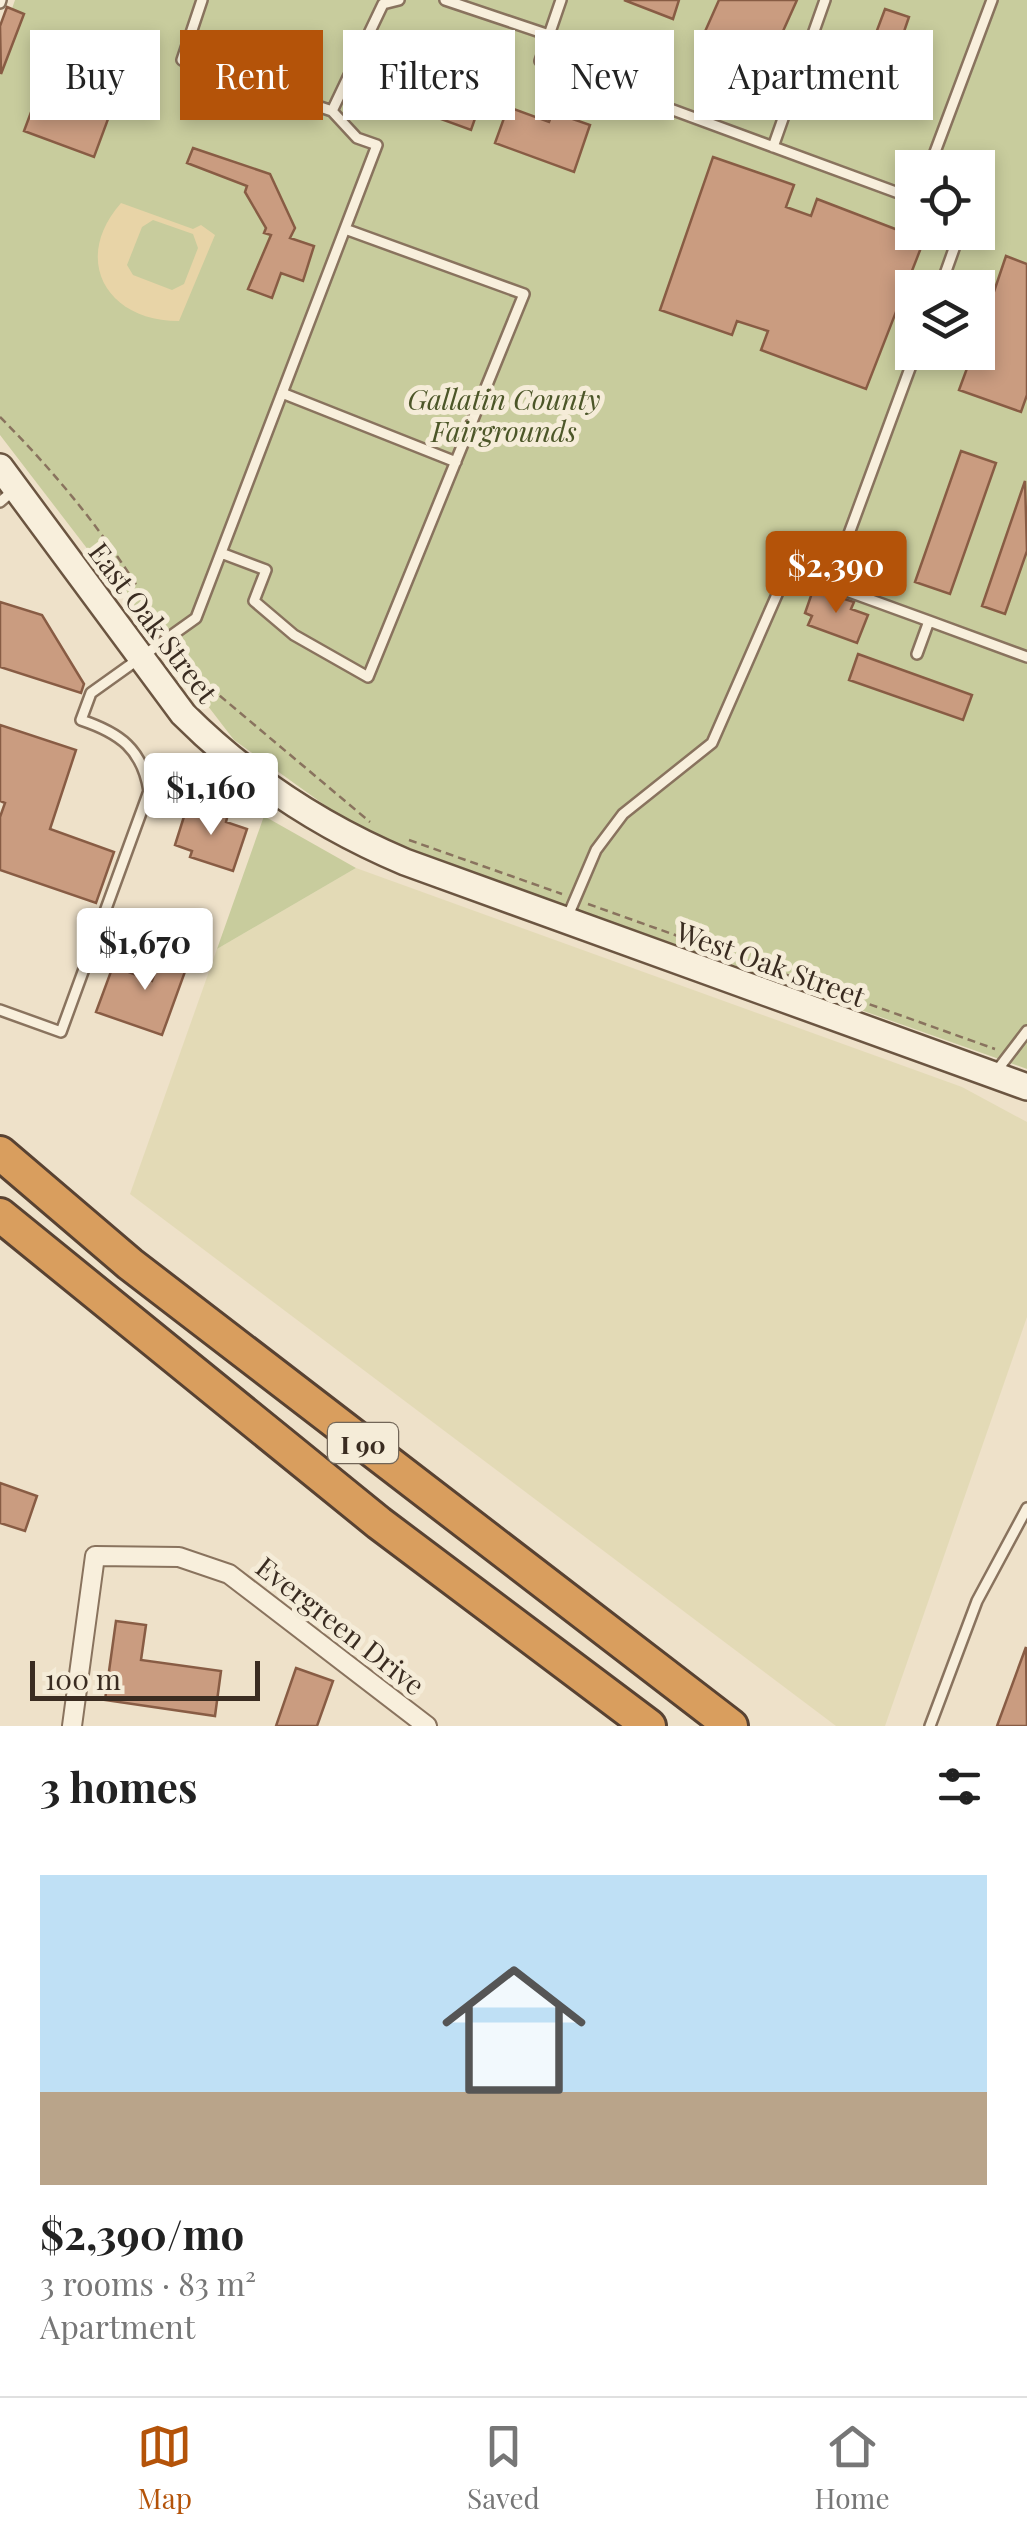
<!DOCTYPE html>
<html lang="en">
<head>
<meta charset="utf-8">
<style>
	body { margin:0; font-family:"Playfair Display",serif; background:#f2f2f2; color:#222; height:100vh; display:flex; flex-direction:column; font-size:38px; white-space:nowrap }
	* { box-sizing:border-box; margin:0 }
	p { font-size:32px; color:#767676 }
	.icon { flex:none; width:55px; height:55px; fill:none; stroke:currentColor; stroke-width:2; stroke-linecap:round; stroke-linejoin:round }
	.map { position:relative; height:1726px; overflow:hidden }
	.details { display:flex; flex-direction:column; background:#fff; flex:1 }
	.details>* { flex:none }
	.hud { position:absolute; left:30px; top:30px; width:968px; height:90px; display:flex; gap:20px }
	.controls { position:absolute; left:895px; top:150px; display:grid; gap:20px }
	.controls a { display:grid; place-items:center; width:100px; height:100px; border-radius:0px; background:#fff; box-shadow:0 5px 15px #0003; font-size:50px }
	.scale { position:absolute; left:30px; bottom:25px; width:230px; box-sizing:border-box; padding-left:10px; border:5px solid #3a2c21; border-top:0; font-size:28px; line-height:35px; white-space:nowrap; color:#3a2c21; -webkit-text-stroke:8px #f5ecd8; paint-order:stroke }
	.price { position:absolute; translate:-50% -85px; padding:0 22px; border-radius:10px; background:#fff; color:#222; font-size:32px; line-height:65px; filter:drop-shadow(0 2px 5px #0008) }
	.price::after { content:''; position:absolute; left:50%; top:60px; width:30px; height:22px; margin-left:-15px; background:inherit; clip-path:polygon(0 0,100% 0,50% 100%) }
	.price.current { background:#b45309; color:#fff }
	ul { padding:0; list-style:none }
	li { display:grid; align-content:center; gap:20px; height:530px; padding:0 40px }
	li+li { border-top:2px solid #e0e0e0 }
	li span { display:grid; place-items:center; height:310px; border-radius:0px; color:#555 }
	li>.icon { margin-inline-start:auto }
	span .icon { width:180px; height:180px; fill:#fffc; stroke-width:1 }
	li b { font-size:42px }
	h2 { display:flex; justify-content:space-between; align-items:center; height:120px; padding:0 40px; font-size:42px }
	.chip { padding:0 35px; border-radius:0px; background:#fff; box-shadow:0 5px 15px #0003; font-size:35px; line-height:90px }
	.chip.current { background:#b45309; color:#fff }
	.tabs { display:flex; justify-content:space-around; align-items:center; height:140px; border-top:2px solid #e0e0e0; background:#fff; font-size:28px; color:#767676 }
	.tabs a { display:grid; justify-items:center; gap:5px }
	.tabs .current { color:#b45309 }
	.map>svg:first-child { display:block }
</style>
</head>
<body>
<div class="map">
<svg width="1027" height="1726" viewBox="0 0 1027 1726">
	<rect width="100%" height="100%" fill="#eee1c9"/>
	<!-- farmland -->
	<path fill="#e3dab6" d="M356 868 962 1087 1027 1122V1317L885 1726H836L130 1194 217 949Z"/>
	<!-- green -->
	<path fill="#c8cc9d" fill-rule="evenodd" d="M15 0H1027V1069L365 834 234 740 0 435V43ZM912 168H978V232H912ZM912 288H978V352H912Z
		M264 816 356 868 217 949Z"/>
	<!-- sand -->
	<path fill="#e8d4a7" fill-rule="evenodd" d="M121 203 193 229 201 225 215 235 179 321C107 321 71 260 121 203ZM153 220 193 234 198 248 184 284 172 290 133 275 127 265 142 227Z"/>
	<!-- building -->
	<path fill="#ca9c80" stroke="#885c44" stroke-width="2.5" d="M624 0H679L673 19Z
		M719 0H797L766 69 742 61 739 71 712 62 716 52 699 45Z
		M7 7 24 14 1 74 0 26Z
		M885 9 909 17 895 58 870 49Z
		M64 62 121 84 94 157 24 131 49 64 62 68Z
		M421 70 484 93 471 130 408 107Z
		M508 107 549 122 553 112 590 125 574 172 495 143Z
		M193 148 270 174 295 228 290 238 314 246 303 281 281 273 272 298 248 289 271 235 264 233 266 228 245 192 247 186 187 163Z
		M713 157 794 185 786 207 811 216 817 199 924 240 866 389 761 350 768 331 737 321 732 335 660 310Z
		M1006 256 1027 264V395L1021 412 959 390 973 352H978V339Z
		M961 451 996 463 950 594 915 582Z
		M1025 481 1027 551 1005 614 982 606Z
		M819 591 854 602 851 609 868 615 857 643 808 625 812 616 805 613 812 593Z
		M0 602 42 615 84 684 81 693 0 667Z
		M858 654 972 695 963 720 849 680Z
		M0 725 76 750 50 829 114 852 96 903 0 870V817L5 803 0 801Z
		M187 807 228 814 226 822 247 829 233 871 190 857 192 851 175 845Z
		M165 945 191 955 162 1035 96 1012 113 966 152 981Z
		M0 1483 37 1496 25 1531 0 1523Z
		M116 1621 146 1625 141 1660 221 1671 215 1716 105 1700Z
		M1026 1647 1027 1726H997Z
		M296 1668 333 1681 317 1726H276Z"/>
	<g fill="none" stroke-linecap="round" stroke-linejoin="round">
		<!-- lane casing -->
		<g stroke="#89735e" stroke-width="14">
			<path id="lane" d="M202 0 182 60 332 111
				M445 0 549 35 561 0
				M0 3 1 0
				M549 35 540 61 912 198
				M773 147 825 0
				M929 168 992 0
				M940 288 960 232
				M916 352 830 585 929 621 917 654
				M282 393 456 462
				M0 502 14 490
				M221 553 266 570 254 601 294 635 368 677 524 294 345 229
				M929 621 1027 657
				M567 918 596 850 623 814 712 743 779 590 795 577 830 585
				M0 1010 61 1032 149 791C142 749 120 733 81 720L91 693 196 618 377 145 357 138 332 111 383 4 399 0
				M995 1073 1027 1031
				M930 1726 977 1601 1027 1508"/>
		</g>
		<!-- street casing -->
		<g stroke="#89735e" stroke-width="22">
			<path id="street" d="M72 1726 95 1556 179 1557 229 1574 427 1726"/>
		</g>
		<!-- secondary casing -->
		<g stroke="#6b5541" stroke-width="30">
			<path id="secondary" d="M0 467 183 714C247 778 322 827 405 862L1027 1087"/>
		</g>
		<!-- highway casing -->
		<g stroke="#584232" stroke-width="38">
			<path id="highway" d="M0 1153 130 1264 731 1726
				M0 1215 379 1523 649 1726"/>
		</g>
		<!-- path -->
		<path stroke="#89735e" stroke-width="2.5" stroke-dasharray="8 5" stroke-linecap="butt" d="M0 417C64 481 118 550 163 629
			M176 648 207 685 370 822
			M409 840 562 894
			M588 904 995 1049"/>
		<!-- lane -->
		<use href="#lane" stroke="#f8efdc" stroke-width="9"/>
		<!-- street -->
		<use href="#street" stroke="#f8efdc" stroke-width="18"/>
		<!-- secondary -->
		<use href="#secondary" stroke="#f8efdc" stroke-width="25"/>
		<!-- highway -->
		<use href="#highway" stroke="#d99e5e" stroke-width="32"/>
	</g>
	<g text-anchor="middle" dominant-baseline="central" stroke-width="10" stroke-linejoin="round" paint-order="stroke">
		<!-- shield labels -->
		<rect fill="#f5ecd8" stroke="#726658" stroke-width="2.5" x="328" y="1423" width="70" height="40" rx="8"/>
		<g font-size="25" font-weight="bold" fill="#3a2c21">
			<text x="363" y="1443">I 90</text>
		</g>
		<!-- park labels -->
		<g font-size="28" font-style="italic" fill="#4c5628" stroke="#f5ecd8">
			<text x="504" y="398">Gallatin County<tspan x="504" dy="32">Fairgrounds</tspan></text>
		</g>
		<!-- street labels -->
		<g font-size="28" fill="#3a2c21" stroke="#f5ecd8">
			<text transform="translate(154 622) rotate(53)">East Oak Street</text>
			<text transform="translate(771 963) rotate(20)">West Oak Street</text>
			<text transform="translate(341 1625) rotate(38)">Evergreen Drive</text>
		</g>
	</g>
</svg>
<div class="controls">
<a><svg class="icon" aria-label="locate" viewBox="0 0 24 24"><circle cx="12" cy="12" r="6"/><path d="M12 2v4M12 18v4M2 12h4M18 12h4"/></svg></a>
<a><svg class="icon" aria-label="layers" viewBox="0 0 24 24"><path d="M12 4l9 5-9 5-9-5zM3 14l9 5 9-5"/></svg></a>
</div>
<div class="scale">100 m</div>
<b class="price current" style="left:836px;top:616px">$2,390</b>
<b class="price" style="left:211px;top:838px">$1,160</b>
<b class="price" style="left:145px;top:993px">$1,670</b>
<div class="hud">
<a class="chip">Buy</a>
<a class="chip current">Rent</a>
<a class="chip">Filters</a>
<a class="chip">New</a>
<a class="chip">Apartment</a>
</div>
</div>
<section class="details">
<h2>3 homes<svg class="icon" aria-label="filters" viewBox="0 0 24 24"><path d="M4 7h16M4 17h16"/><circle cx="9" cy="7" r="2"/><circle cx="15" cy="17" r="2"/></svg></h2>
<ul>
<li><span style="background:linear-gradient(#bfe0f5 70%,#b9a48a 0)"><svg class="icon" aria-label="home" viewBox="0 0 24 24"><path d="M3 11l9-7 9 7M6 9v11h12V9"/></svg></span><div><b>$2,390/mo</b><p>3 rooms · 83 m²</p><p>Apartment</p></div></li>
</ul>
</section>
<nav class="tabs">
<a class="current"><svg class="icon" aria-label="map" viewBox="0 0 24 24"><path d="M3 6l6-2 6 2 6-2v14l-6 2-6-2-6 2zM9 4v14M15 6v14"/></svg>Map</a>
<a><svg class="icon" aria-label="saved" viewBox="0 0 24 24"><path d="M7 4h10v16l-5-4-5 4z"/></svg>Saved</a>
<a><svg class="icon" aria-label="home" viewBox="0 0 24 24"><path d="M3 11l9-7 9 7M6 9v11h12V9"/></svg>Home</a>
</nav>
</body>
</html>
